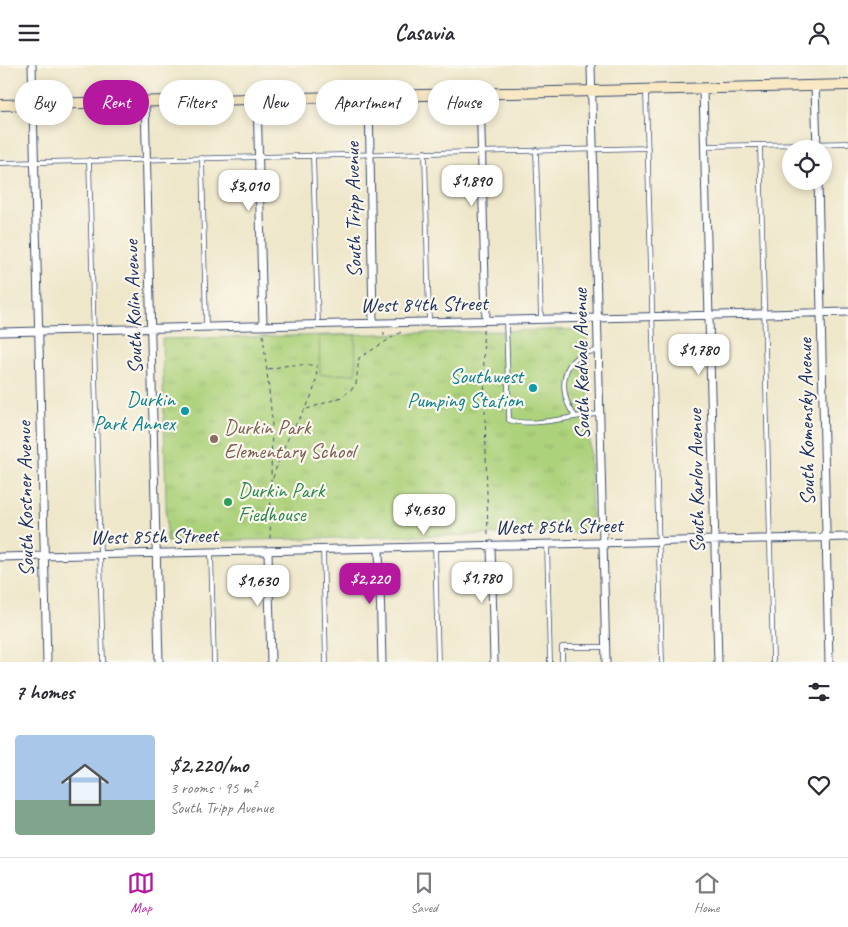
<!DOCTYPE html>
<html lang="en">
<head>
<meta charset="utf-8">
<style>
	body { margin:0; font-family:Caveat,sans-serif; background:#f2f2f3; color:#2b2b33; height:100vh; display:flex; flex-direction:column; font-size:19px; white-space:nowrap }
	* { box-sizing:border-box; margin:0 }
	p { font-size:16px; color:#7c7c81 }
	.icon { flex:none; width:28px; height:28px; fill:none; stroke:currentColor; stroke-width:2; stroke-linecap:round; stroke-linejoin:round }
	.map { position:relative; height:597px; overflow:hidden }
	.sheet { display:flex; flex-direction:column; background:#fff; flex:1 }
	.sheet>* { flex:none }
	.hud { position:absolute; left:15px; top:15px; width:500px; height:45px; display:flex; gap:10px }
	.fabs { position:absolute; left:782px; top:75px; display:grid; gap:10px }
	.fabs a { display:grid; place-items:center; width:50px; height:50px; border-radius:50%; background:#fff; box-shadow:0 2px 8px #0003; font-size:25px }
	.price { position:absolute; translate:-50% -42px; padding:0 11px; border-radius:10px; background:#fff; color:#222; font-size:16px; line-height:32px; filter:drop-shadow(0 1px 2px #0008) }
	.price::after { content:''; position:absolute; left:50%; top:30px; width:15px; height:11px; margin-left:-8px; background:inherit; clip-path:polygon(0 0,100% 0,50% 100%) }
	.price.current { background:#b5179e; color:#fff }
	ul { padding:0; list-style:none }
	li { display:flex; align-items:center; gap:15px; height:125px; padding:0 15px }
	li span { display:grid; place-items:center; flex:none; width:140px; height:100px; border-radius:5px; color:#555 }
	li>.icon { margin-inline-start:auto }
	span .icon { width:60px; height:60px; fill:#fffc; stroke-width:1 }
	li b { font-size:21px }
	h2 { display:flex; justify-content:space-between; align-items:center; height:60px; padding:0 15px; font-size:21px }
	.tag { padding:0 18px; border-radius:22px; background:#fff; box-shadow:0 2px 8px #0003; font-size:18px; line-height:45px }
	.tag.current { background:#b5179e; color:#fff }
	header { display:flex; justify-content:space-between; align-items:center; height:65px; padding:0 15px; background:#fff; font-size:22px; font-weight:800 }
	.dock { display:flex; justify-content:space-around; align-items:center; height:70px; border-top:1px solid #e1e1e2; background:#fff; font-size:14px; color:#7c7c81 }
	.dock a { display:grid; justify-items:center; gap:2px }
	.dock .current { color:#b5179e }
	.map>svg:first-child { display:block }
</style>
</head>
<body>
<header><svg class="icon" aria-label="menu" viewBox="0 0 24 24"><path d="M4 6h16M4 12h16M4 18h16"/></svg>Casavia<svg class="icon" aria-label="person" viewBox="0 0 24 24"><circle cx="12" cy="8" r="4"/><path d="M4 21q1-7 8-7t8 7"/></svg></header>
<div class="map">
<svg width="848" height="597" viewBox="0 0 848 597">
	<defs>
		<pattern id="grass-tufts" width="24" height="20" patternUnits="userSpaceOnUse" patternTransform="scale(1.25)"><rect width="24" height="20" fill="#add27b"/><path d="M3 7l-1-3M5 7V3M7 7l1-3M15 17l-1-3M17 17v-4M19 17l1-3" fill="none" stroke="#94b56d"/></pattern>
	</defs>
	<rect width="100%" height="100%" fill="#fbf7ec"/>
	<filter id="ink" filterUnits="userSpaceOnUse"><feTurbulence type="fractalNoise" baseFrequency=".02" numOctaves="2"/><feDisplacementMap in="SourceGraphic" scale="10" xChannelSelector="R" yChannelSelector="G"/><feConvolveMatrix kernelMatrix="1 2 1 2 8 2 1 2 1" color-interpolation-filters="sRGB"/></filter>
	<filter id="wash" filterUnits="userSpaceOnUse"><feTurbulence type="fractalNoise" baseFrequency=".0096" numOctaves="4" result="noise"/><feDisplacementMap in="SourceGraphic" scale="20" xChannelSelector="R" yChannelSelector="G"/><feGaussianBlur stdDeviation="1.12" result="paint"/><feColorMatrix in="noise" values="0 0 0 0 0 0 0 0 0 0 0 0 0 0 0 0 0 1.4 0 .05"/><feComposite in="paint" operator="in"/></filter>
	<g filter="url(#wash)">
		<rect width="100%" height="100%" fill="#eee7ca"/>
		<!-- grass -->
		<path fill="url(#grass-tufts)" stroke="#64806c" d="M587 264 592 467 167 477 162 274Z"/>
		<!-- garden -->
		<path fill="#add27b" stroke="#64806c" d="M355 270 356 309 320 310 319 271Z"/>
	</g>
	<g filter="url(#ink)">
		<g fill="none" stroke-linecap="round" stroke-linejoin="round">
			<!-- lane casing -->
			<g stroke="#3b4b6e" stroke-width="5.5">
				<path id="lane" d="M646 27 662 597
					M760 80 773 597
					M705 81 848 78
					M536 85 541 254
					M425 87 429 256
					M313 90 318 259
					M202 93 206 262
					M89 95 103 597
					M0 98 648 83
					M506 255 509 355C533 363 574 350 600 349
					M575 351C556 327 561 286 598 286
					M547 479 550 597
					M435 482 438 597
					M323 484 326 597
					M211 487 214 597
					M562 597V582H606"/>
			</g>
			<!-- street casing -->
			<g stroke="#3b4b6e" stroke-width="9">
				<path id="street" d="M32 0 47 597
					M591 0 606 597
					M815 21 817 84
					M703 24 718 597
					M480 29 486 255
					M369 32 373 257
					M257 34 263 260
					M145 37 159 597
					M818 116 829 597
					M0 267 848 247
					M491 480 494 597
					M379 483 382 597
					M268 486 271 597
					M0 492 848 472"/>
			</g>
			<!-- secondary casing -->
			<g stroke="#3b4b6e" stroke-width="12">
				<path id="secondary" d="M0 40 848 20"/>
			</g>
			<!-- path -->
			<path stroke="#3b4b6e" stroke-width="1" stroke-dasharray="4 4" stroke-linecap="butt" d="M483 265 488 471
				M384 267V275
				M263 270 272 354 270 476
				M268 304 290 300H317C317 331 305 342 291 368 282 385 276 402 271 420
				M307 344 342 332 353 323 356 319 359 293 401 267"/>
			<!-- lane -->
			<use href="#lane" stroke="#fff" stroke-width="4"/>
			<!-- street -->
			<use href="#street" stroke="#fff" stroke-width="7"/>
			<!-- secondary -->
			<use href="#secondary" stroke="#f8e8c3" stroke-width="10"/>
		</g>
	</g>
	<!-- markers -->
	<g fill="#0f9aa8" stroke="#fbf7ec" stroke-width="2">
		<circle cx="533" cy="323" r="5"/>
		<circle cx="185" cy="346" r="5"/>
	</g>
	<circle fill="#8d6e63" stroke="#fbf7ec" stroke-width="2" cx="214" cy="374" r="5"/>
	<circle fill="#2e9e5b" stroke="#fbf7ec" stroke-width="2" cx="228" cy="437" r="5"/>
	<g text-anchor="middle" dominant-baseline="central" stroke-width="4.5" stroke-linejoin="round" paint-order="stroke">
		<!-- street labels -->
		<g font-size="21" fill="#1b2f5e" stroke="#fbf7ec">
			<text transform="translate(353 145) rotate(-91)">South Tripp Avenue</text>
			<text transform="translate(424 239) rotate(-1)">West 84th Street</text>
			<text transform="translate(133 242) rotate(-92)">South Kolin Avenue</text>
			<text transform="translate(581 299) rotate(-91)">South Kedvale Avenue</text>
			<text transform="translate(806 357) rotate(-91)">South Komensky Avenue</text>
			<text transform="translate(696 416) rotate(-91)">South Karlov Avenue</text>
			<text transform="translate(25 434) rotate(-91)">South Kostner Avenue</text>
			<text transform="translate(559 461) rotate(-1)">West 85th Street</text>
			<text transform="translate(154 471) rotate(-1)">West 85th Street</text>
		</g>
		<!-- culture labels -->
		<g font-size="21" fill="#0d838f" stroke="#fbf7ec" text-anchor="end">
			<text x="523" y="311">Southwest<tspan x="523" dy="24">Pumping Station</tspan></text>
			<text x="175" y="334">Durkin<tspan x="175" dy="24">Park Annex</tspan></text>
		</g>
		<!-- education labels -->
		<g font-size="21" fill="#785e54" stroke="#fbf7ec" text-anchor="start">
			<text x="224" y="362">Durkin Park<tspan x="224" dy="24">Elementary School</tspan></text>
		</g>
		<!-- leisure labels -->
		<g font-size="21" fill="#27864d" stroke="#fbf7ec" text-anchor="start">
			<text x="238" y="425">Durkin Park<tspan x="238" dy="24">Fiedhouse</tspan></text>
		</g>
	</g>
</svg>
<div class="fabs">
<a><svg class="icon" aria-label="locate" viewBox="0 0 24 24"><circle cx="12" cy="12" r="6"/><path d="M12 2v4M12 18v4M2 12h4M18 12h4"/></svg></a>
</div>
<b class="price" style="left:472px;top:142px">$1,890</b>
<b class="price" style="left:249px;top:147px">$3,010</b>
<b class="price" style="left:699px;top:311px">$1,780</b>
<b class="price" style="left:424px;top:471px">$4,630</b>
<b class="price" style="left:482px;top:539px">$1,780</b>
<b class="price current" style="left:370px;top:540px">$2,220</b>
<b class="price" style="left:258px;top:542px">$1,630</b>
<div class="hud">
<a class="tag">Buy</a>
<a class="tag current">Rent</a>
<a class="tag">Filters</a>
<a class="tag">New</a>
<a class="tag">Apartment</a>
<a class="tag">House</a>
</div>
</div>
<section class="sheet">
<h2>7 homes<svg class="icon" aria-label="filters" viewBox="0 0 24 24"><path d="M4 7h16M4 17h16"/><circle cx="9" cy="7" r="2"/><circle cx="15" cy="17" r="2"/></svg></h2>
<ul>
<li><span style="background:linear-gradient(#a9c7e8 65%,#7fa58c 0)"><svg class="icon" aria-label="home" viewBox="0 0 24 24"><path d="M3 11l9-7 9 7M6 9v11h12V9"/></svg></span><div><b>$2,220/mo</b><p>3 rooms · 95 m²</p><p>South Tripp Avenue</p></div><svg class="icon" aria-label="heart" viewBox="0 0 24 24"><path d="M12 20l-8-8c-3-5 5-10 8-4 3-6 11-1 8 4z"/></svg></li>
</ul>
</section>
<nav class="dock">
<a class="current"><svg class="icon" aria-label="map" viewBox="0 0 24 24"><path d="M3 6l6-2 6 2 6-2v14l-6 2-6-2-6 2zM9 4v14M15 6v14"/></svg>Map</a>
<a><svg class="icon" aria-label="saved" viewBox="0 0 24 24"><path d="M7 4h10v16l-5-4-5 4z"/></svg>Saved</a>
<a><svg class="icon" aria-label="home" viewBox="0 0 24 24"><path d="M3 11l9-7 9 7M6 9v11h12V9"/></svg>Home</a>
</nav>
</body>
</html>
